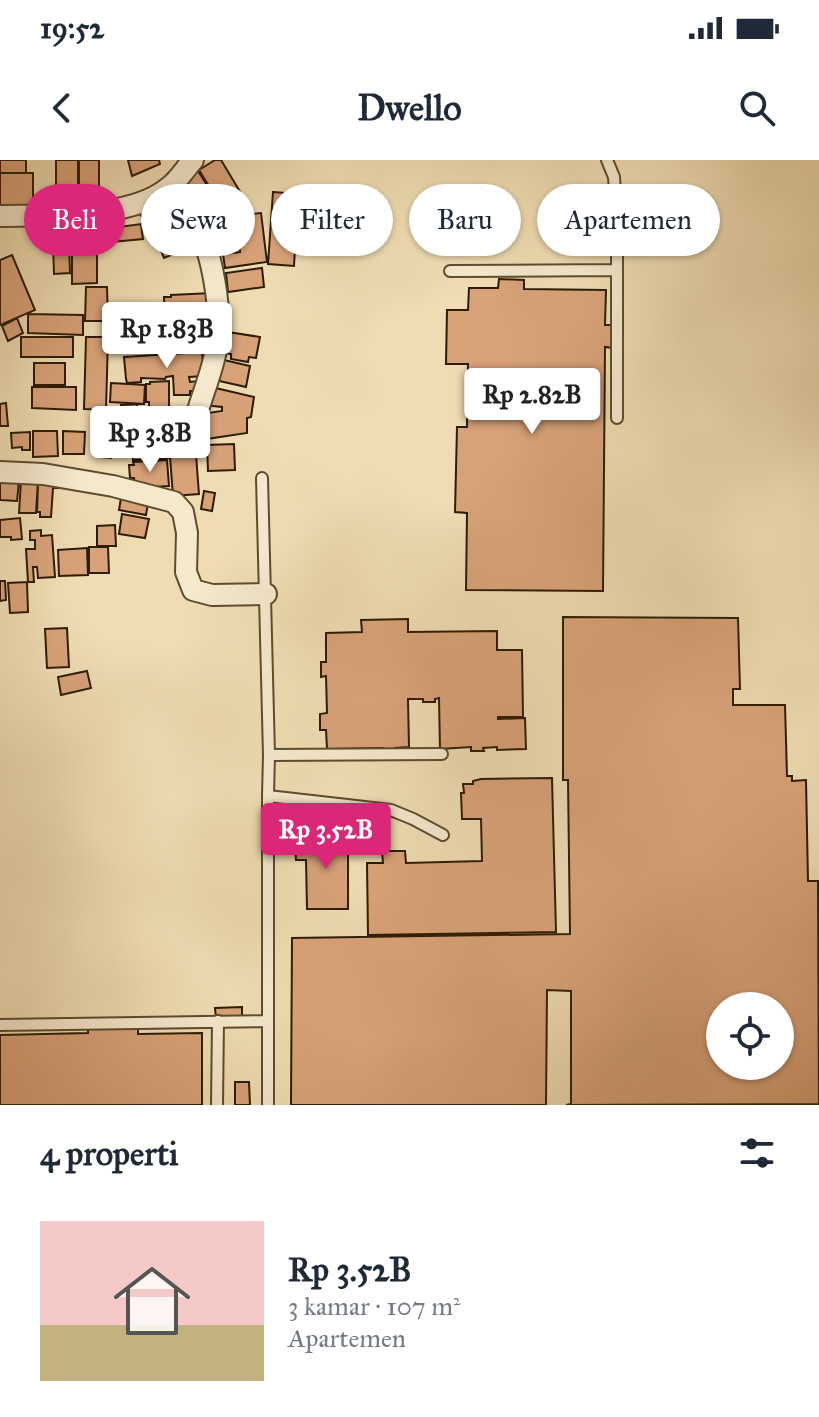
<!DOCTYPE html>
<html lang="id">
<head>
<meta charset="utf-8">
<style>
	body { margin:0; font-family:"IM FELL Great Primer",serif; background:#f2f2f3; color:#1f2937; height:100vh; display:flex; flex-direction:column; font-size:30px; white-space:nowrap }
	* { box-sizing:border-box; margin:0 }
	p { font-size:26px; color:#747a83 }
	.icon { flex:none; width:44px; height:44px; fill:none; stroke:currentColor; stroke-width:2; stroke-linecap:round; stroke-linejoin:round }
	.map { position:relative; height:945px; overflow:hidden }
	.details { display:flex; flex-direction:column; background:#fff; flex:1 }
	.details>* { flex:none }
	.top-card { position:absolute; left:24px; top:24px; width:772px; height:72px; display:flex; gap:16px }
	.buttons { position:absolute; left:706px; top:832px; display:grid; gap:16px }
	.buttons a { display:grid; place-items:center; width:88px; height:88px; border-radius:50%; background:#fff; box-shadow:0 2px 6px #0004; font-size:40px }
	.price { position:absolute; translate:-50% -68px; padding:0 18px; border-radius:8px; background:#fff; color:#222; font-size:26px; line-height:52px; filter:drop-shadow(0 2px 4px #0008) }
	.price::after { content:''; position:absolute; left:50%; top:48px; width:24px; height:18px; margin-left:-12px; background:inherit; clip-path:polygon(0 0,100% 0,50% 100%) }
	.price.selected { background:#db2777; color:#fff }
	ul { padding:0; list-style:none }
	li { display:flex; align-items:center; gap:24px; height:200px; padding:0 40px }
	li span { display:grid; place-items:center; flex:none; width:224px; height:160px; border-radius:0px; color:#555 }
	li>.icon { margin-inline-start:auto }
	span .icon { width:96px; height:96px; fill:#fffc; stroke-width:1 }
	li b { font-size:34px }
	h2 { display:flex; justify-content:space-between; align-items:center; height:96px; padding:0 40px; font-size:34px }
	.tag { padding:0 28px; border-radius:36px; background:#fff; box-shadow:0 2px 6px #0004; font-size:28px; line-height:72px }
	.tag.selected { background:#db2777; color:#fff }
	.status { display:flex; justify-content:space-between; align-items:center; height:56px; padding:0 40px; background:#fff; direction:ltr }
	.status svg { height:22px; fill:currentColor }
	header { display:flex; justify-content:space-between; align-items:center; height:104px; padding:0 40px; background:#fff; font-size:36px; font-weight:700 }
	.map>svg:first-child { display:block }
</style>
</head>
<body>
<div class="status"><b>19:52</b><svg viewBox="0 0 49 12"><path d="M0 12V9h3v3zM5 12V6h3v6zM10 12V3h3v9zM15 12V0h3v12zM26 1h20v11H26zM47 4h2v5h-2z"/></svg></div>
<header><svg class="icon" aria-label="back" viewBox="0 0 24 24"><path d="M15 5l-7 7 7 7"/></svg>Dwello<svg class="icon" aria-label="search" viewBox="0 0 24 24"><circle cx="10" cy="10" r="6"/><path d="M15 15l6 6"/></svg></header>
<div class="map">
<svg width="819" height="945" viewBox="0 0 819 945">
	<rect width="100%" height="100%" fill="#efdcb2"/>
	<filter id="stains"><feTurbulence type="fractalNoise" baseFrequency=".0025" numOctaves="4"/><feColorMatrix values="0 0 0 0 .2 0 0 0 0 .09 0 0 0 0 .02 0 0 0 .5 -.17"/></filter>
	<radialGradient id="worn" r=".72"><stop offset=".6" stop-color="#630" stop-opacity="0"/><stop offset="1" stop-color="#630" stop-opacity=".3"/></radialGradient>
	<!-- building -->
	<path fill="#d8a279" stroke="#2e1c02" stroke-width="2" fill-rule="evenodd" d="M0 0H26V13H0Z
		M56 0H78V45H56Z
		M79 0H99V45H79Z
		M128 0H159L160 4 132 16Z
		M215 0H221L248 45 228 57 199 10Z
		M198 11 217 41 197 53 178 24Z
		M0 13H33V46H0Z
		M273 32 298 34 294 106 268 104Z
		M167 40 179 68 153 82 140 53Z
		M261 53 267 102 225 108 223 94 240 92 236 56Z
		M235 61 237 77 214 82 211 65Z
		M141 64 143 79 112 82 111 68Z
		M195 64 203 82 164 98 157 81Z
		M53 69H68V83H53Z
		M53 85H69L70 113 54 114Z
		M72 86 97 87V123L72 124Z
		M12 95 35 150 0 165V100Z
		M262 108 264 127 228 132 226 113Z
		M499 119 524 120V129L606 130 605 165H613V188L605 187 603 431 466 430 467 353 455 352 457 267H467L468 204H446L447 150H468L469 128H498Z
		M86 127H107L108 161H85Z
		M212 133 213 165 172 167V161L165 162 164 137H171V135Z
		M28 154 83 155V175L28 173Z
		M17 158 23 173 8 181 2 166Z
		M228 172 260 177 256 198 249 197 248 202 231 199V194L224 193Z
		M21 177H73V197H21Z
		M86 177H108L106 250 84 249Z
		M202 192 204 216 189 217 190 222 198 221 199 231H190V235H174L173 216 166 217 165 219 141 218V222L127 223 126 219 124 197Z
		M224 200 250 206 246 227 215 220Z
		M34 203H65V225H34Z
		M169 221V257H149V242H146V224H150V222Z
		M111 223 145 225 144 244 110 242Z
		M207 226 254 237 251 257 247 258V273L200 280 201 254 222 251V247L203 245Z
		M32 227H76V250L32 248Z
		M6 243 8 266H0V244Z
		M137 244 139 278 123 279 121 245Z
		M190 250 191 261 176 262V251Z
		M105 257 115 258 114 268H118L117 287 113 286 111 298 101 297Z
		M33 271H57L58 296 33 297Z
		M63 271 85 272 84 294H63Z
		M30 272V290H22V287L12 288 11 273Z
		M132 282H143L144 285 167 283 168 298 133 300Z
		M195 282 199 334 173 336 169 284Z
		M234 284 235 310 208 311 207 285Z
		M167 300 169 326 135 328 134 318H130L129 305H134L133 302Z
		M0 319 19 321 17 341 0 340Z
		M21 320 38 321 36 353H19Z
		M38 323 58 324V328H53L51 357H40V352H37Z
		M204 331 215 333 212 351 201 349Z
		M122 332 149 337 146 355 119 350Z
		M122 354 149 359 145 378 119 374Z
		M20 358 22 379 11 380V377H0V360Z
		M115 365 116 386H97V366Z
		M41 370V376L52 375 55 417 38 418 37 407H33L34 422H28L26 389H35V380H30V371Z
		M89 387H108L109 413H89Z
		M87 388 88 415 59 416 58 390Z
		M0 421H5L6 440 0 441Z
		M27 422 28 452 10 453 8 423Z
		M563 457 738 458 740 529H733V545H785L787 616H792V621L806 620 808 721H818L819 944 566 945 571 944V831L547 830 546 945H291L292 778 570 774 568 620H563ZM720 846H780V906H720Z
		M408 459V472L497 471V490H522L523 557H498V559L525 558 526 589 497 590V587L483 588 484 591H471V587L440 589 439 538 435 539V542H423V539H408L409 587 395 588V592L383 593V588L327 589 326 570H320V554L327 553 326 516 321 517V502H326V473L362 472 361 460Z
		M67 468 69 507 47 508 45 469Z
		M87 511 91 528 61 535 58 517Z
		M552 618 556 772 368 775 367 703H383L382 691H405L406 703 482 701 481 659H462L461 633H464L463 624H473V621L481 619Z
		M306 676H348V749H307L306 700H296L295 684 306 683Z
		M242 847V857L216 858 215 848Z
		M88 866H138V874L202 873V945H0V875L88 873Z
		M235 922H249L250 945H235Z"/>
	<g fill="none" stroke-linecap="round" stroke-linejoin="round">
		<!-- lane casing -->
		<g stroke="#5e4c2e" stroke-width="14">
			<path id="lane" d="M607 0 614 17 617 63V258
				M450 111 615 110
				M262 318 269 595 268 636V945
				M269 595 442 594
				M268 636 391 650 413 659 443 675
				M0 865 267 861
				M217 945 218 861"/>
		</g>
		<!-- street casing -->
		<g stroke="#5e4c2e" stroke-width="24">
			<path id="street" d="M168 28C176 38 185 47 192 57 213 88 223 154 216 190 211 217 199 242 193 268
				M0 56C48 55 130 59 168 28 178 21 185 9 193 0
				M0 312 43 314 113 326 174 342 183 352 187 373 186 412 193 430 212 435 266 434"/>
		</g>
		<!-- lane -->
		<use href="#lane" stroke="#f5e8cd" stroke-width="10"/>
		<!-- street -->
		<use href="#street" stroke="#f5e8cd" stroke-width="20"/>
	</g>
	<rect width="100%" height="100%" filter="url(#stains)"/>
	<rect width="100%" height="100%" fill="url(#worn)"/>
</svg>
<div class="buttons">
<a><svg class="icon" aria-label="locate" viewBox="0 0 24 24"><circle cx="12" cy="12" r="6"/><path d="M12 2v4M12 18v4M2 12h4M18 12h4"/></svg></a>
</div>
<b class="price" style="left:167px;top:210px">Rp 1.83B</b>
<b class="price" style="left:532px;top:276px">Rp 2.82B</b>
<b class="price" style="left:150px;top:314px">Rp 3.8B</b>
<b class="price selected" style="left:326px;top:711px">Rp 3.52B</b>
<div class="top-card">
<a class="tag selected">Beli</a>
<a class="tag">Sewa</a>
<a class="tag">Filter</a>
<a class="tag">Baru</a>
<a class="tag">Apartemen</a>
</div>
</div>
<section class="details">
<h2>4 properti<svg class="icon" aria-label="filters" viewBox="0 0 24 24"><path d="M4 7h16M4 17h16"/><circle cx="9" cy="7" r="2"/><circle cx="15" cy="17" r="2"/></svg></h2>
<ul>
<li><span style="background:linear-gradient(#f6c9c9 65%,#c2b280 0)"><svg class="icon" aria-label="home" viewBox="0 0 24 24"><path d="M3 11l9-7 9 7M6 9v11h12V9"/></svg></span><div><b>Rp 3.52B</b><p>3 kamar · 107 m²</p><p>Apartemen</p></div></li>
</ul>
</section>
</body>
</html>
